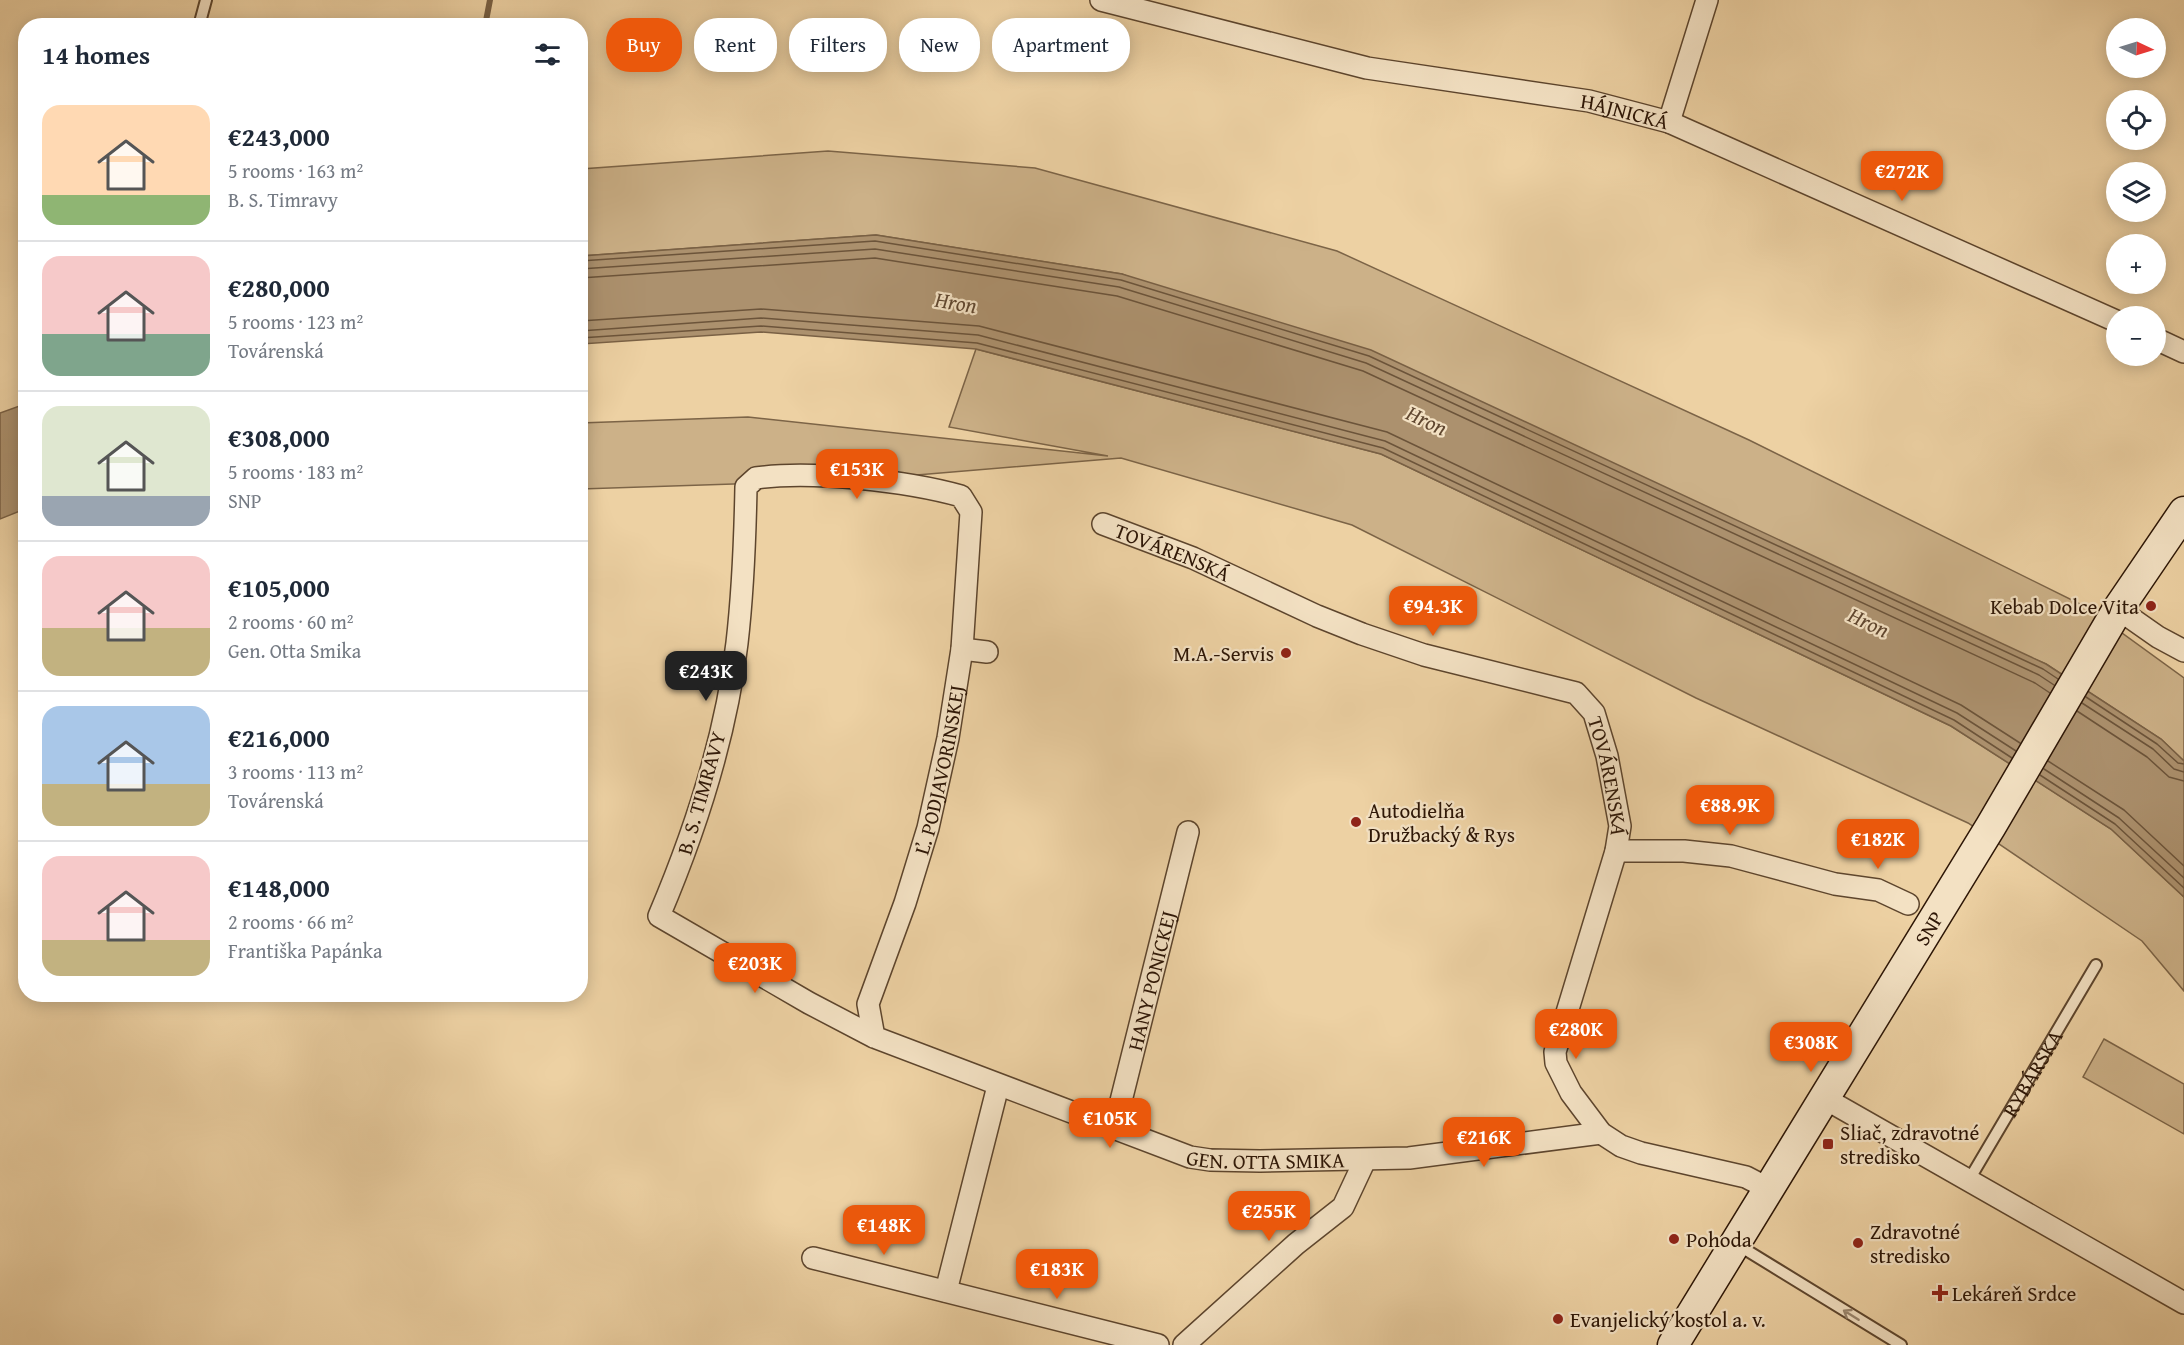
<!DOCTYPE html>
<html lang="en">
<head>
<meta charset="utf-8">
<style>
	body { margin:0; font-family:"Gentium Book Plus",serif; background:#f6f6f7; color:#1f2937; height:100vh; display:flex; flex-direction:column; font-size:22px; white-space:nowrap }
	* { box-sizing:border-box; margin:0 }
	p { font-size:20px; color:#747a83 }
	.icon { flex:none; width:33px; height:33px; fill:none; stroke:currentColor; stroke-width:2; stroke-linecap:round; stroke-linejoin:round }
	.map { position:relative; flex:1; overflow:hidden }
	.drawer { position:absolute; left:18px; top:18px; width:570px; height:984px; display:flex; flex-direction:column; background:#fff; border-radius:24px; box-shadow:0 3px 15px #0003 }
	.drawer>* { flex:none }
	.hud { position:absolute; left:606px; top:18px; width:570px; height:54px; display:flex; gap:12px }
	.needle { width:39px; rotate:94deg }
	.tools { position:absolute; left:2106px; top:18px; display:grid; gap:12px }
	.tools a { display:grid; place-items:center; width:60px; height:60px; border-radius:50%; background:#fff; box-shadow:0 3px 15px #0003; font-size:30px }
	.price { position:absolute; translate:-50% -51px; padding:0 14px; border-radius:12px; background:#ea580c; color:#fff; font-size:20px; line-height:39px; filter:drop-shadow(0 2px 3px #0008) }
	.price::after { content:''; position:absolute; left:50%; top:36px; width:18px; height:14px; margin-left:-9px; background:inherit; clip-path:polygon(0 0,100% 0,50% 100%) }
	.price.selected { background:#222; color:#fff }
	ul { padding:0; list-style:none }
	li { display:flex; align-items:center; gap:18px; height:150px; padding:0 24px }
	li+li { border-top:2px solid #e0e1e3 }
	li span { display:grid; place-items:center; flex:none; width:168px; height:120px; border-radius:18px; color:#555 }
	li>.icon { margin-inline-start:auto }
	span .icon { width:72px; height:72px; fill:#fffc; stroke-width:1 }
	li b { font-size:26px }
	h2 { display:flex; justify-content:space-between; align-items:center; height:72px; padding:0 24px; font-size:26px }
	.pill { padding:0 21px; border-radius:24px; background:#fff; box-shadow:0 3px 15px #0003; font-size:21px; line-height:54px }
	.pill.selected { background:#ea580c; color:#fff }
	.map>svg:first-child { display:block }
</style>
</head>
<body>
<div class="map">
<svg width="2184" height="1345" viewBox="0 0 2184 1345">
	<rect width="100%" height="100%" fill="#edd1a3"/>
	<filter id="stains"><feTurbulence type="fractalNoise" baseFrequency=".00333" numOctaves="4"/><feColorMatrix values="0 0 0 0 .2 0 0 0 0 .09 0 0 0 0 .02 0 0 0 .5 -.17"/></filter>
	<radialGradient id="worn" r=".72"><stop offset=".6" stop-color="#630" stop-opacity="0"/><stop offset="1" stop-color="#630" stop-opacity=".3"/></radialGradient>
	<!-- green -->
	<path fill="#ccb188" stroke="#7c6447" stroke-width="1.5" d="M828 151 1035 168 1337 251 1749 440 2086 607 2184 678V761L2161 739 2046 664 1122 274 876 235 581 256V169Z
		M976 349 1381 454 1951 726 2111 829 2184 897V991L2142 941 1968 823 1696 698 1352 525 1121 458 857 480 581 489 580 423 748 417 1108 456 949 427Z
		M2104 1039 2184 1084V1134L2083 1077Z"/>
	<!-- water -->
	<path fill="#ac916e" stroke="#796044" stroke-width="1.5" d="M876 235 1122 274 1371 350 2046 664 2161 739 2184 761V897L2111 829 1951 726 1381 454 976 349 761 332 581 344V256Z
		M25 404V509L0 519V413Z"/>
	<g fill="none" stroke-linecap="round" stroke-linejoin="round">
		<!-- shore -->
		<path stroke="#6c543a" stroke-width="1.5" d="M580 261 875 241 1121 280 1369 356 2043 669 2058 679
			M580 269 875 249 1119 287 1366 363 2039 675 2054 685
			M580 278 875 258 1117 296 1363 371 2035 683 2050 693
			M580 321 761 309 979 326 1387 432 1961 705 2020 743
			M580 331 761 318 978 335 1385 441 1957 713 2016 751
			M580 338 761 326 977 343 1383 448 1954 720 2012 758
			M2086 697 2157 744 2178 763 2184 764
			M2082 703 2153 749 2174 769 2184 772
			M2077 711 2147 757 2169 777 2184 781
			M2048 761 2124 810 2184 866
			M2044 769 2119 818 2184 878
			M2040 775 2115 824 2184 888"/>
		<!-- stream -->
		<path stroke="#796044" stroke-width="6" d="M485 26 490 0"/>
		<!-- lane casing -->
		<g stroke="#5d452d" stroke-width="14">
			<g id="lane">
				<path d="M199 26 206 0"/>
				<path id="s1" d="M1969 1180 2096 965"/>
				<path d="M1738 1245 1901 1345"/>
			</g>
		</g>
		<!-- street casing -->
		<g stroke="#5d452d" stroke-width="24">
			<g id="street">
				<path id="s2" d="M1101 0 1367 68 1589 101 1669 122 2116 321"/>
				<path d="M1669 122 1707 0"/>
				<path d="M2156 339 2184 352"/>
				<path id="s3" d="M1103 524 1193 558 1317 616 1362 634 1424 655 1576 693 1594 713 1607 756 1620 826 1616 851 1555 1052 1556 1063 1571 1093 1601 1133 1621 1146 1641 1153 1746 1177 1769 1189"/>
				<path d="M2118 609 2158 637 2184 651"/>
				<path d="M962 649 987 652"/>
				<path d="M1616 851H1684L1731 856 1835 884 1878 890 1908 904"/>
				<path id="s4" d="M874 1037 868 1004 905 903 928 828 948 738 962 649 971 512 961 496C907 481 812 470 756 478L746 487C745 539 743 591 737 643 726 737 696 829 659 916L809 1003 874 1037 1190 1157 1210 1160 1260 1161 1409 1158 1601 1133"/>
				<path d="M1824 1098 2184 1303"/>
				<path id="s5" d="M1114 1129 1188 832"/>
				<path d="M813 1258 1158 1345"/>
				<path d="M946 1291 998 1086"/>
				<path d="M1184 1345 1296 1244 1343 1207 1365 1160"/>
			</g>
		</g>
		<!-- secondary casing -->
		<g stroke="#2d1606" stroke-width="33">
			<g id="secondary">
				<path id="s6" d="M1673 1345 1991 826 2118 609 2184 512"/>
			</g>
		</g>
		<!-- lane -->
		<use href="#lane" stroke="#f3e1c3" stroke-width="10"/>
		<!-- street -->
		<use href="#street" stroke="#f3e1c3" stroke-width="21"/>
		<!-- secondary -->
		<use href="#secondary" stroke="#f3e1c3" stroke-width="30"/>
	</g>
	<!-- one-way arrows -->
	<defs><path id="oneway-shaft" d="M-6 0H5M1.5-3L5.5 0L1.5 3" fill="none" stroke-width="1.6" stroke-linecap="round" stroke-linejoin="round" transform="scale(1.5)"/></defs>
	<use stroke="#9a866e" href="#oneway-shaft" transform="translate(1851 1315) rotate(-148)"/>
	<!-- markers -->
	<g fill="#8f2418" stroke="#f3e1c3" stroke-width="2">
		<circle cx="2151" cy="606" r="6"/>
		<circle cx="1286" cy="653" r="6"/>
		<circle cx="1356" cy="822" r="6"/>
		<rect x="1822" y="1138" width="12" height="12" rx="3"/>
		<circle cx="1674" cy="1239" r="6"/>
		<circle cx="1858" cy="1243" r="6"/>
		<path d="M1937 1284h6v6h6v6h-6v6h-6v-6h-6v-6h6z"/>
		<circle cx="1558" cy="1319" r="6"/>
	</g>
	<g text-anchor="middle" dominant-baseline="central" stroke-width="4.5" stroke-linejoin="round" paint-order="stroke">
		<!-- street labels -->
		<g font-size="21" fill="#2d1606" stroke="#f3e1c3">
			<text stroke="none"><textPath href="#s2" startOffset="536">HÁJNICKÁ</textPath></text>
			<text stroke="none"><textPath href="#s3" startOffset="75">TOVÁRENSKÁ</textPath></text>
			<text stroke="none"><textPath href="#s4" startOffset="279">Ľ. PODJAVORINSKEJ</textPath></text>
			<text stroke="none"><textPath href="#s3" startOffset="596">TOVÁRENSKÁ</textPath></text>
			<text transform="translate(701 793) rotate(-74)">B. S. TIMRAVY</text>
			<text stroke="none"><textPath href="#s6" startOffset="489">SNP</textPath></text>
			<text stroke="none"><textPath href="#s5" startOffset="153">HANY PONICKEJ</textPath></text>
			<text stroke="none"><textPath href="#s1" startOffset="124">RYBÁRSKA</textPath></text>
			<text stroke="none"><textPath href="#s4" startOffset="1880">GEN. OTTA SMIKA</textPath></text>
		</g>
		<!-- poi labels -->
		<g font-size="21" fill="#2d1606" stroke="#f3e1c3" text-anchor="start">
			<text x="2139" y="606" text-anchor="end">Kebab Dolce Vita</text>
			<text x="1274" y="653" text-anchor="end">M.A.-Servis</text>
			<text x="1368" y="810">Autodielňa<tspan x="1368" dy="24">Družbacký &amp; Rys</tspan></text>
			<text x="1840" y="1132">Sliač, zdravotné<tspan x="1840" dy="24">stredisko</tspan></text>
			<text x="1870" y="1231">Zdravotné<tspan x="1870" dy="24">stredisko</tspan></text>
			<text x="1686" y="1239">Pohoda</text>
			<text x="1952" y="1293">Lekáreň Srdce</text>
			<text x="1570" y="1319">Evanjelický kostol a. v.</text>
		</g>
		<!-- water labels -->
		<g font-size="22" font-style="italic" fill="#604730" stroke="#f3e1c3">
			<text transform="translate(956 302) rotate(9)">Hron</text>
			<text transform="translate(1427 420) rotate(25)">Hron</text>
			<text transform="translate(1869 622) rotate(25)">Hron</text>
		</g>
	</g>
	<rect width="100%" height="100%" filter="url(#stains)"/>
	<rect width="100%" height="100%" fill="url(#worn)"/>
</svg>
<div class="tools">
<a><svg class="needle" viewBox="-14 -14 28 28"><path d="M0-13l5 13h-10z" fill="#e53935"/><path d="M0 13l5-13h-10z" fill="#747a83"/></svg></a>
<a><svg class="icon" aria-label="locate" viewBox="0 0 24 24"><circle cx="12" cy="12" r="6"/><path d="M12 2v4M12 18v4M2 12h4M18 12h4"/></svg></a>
<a><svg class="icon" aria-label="layers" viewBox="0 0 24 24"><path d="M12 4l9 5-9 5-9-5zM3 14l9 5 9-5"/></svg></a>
<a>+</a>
<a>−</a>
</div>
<b class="price" style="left:1902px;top:202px">€272K</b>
<b class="price" style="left:857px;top:500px">€153K</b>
<b class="price" style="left:1433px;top:637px">€94.3K</b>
<b class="price selected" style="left:706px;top:702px">€243K</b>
<b class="price" style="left:1730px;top:836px">€88.9K</b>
<b class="price" style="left:1878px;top:870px">€182K</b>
<b class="price" style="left:755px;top:994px">€203K</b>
<b class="price" style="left:1576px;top:1060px">€280K</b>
<b class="price" style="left:1811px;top:1073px">€308K</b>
<b class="price" style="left:1110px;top:1149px">€105K</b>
<b class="price" style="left:1484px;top:1168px">€216K</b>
<b class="price" style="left:1269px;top:1242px">€255K</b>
<b class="price" style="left:884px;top:1256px">€148K</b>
<b class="price" style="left:1057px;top:1300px">€183K</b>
<div class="hud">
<a class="pill selected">Buy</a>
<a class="pill">Rent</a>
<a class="pill">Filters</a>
<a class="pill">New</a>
<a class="pill">Apartment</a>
</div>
<section class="drawer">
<h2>14 homes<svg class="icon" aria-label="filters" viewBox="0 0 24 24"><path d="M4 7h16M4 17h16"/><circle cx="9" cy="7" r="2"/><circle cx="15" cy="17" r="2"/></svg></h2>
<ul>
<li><span style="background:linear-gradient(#ffd9b3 75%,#8fb573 0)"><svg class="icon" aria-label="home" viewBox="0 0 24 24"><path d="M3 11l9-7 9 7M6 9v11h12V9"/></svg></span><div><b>€243,000</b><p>5 rooms · 163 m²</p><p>B. S. Timravy</p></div></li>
<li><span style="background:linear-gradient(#f6c9c9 65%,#7fa58c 0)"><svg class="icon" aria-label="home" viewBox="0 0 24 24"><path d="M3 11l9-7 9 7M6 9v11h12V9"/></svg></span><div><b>€280,000</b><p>5 rooms · 123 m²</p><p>Továrenská</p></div></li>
<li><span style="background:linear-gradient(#dfe7d0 75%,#9aa5b1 0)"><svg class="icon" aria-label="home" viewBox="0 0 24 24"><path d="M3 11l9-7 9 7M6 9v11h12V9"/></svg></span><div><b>€308,000</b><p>5 rooms · 183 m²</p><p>SNP</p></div></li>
<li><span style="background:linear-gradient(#f6c9c9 60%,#c2b280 0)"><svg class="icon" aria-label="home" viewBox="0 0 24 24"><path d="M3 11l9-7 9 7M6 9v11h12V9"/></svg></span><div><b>€105,000</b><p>2 rooms · 60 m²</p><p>Gen. Otta Smika</p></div></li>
<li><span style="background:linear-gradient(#a9c7e8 65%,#c2b280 0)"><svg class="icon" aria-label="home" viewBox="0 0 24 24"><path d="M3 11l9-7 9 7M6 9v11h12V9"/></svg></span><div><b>€216,000</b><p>3 rooms · 113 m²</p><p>Továrenská</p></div></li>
<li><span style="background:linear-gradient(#f6c9c9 70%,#c2b280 0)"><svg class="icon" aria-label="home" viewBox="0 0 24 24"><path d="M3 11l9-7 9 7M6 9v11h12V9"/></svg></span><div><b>€148,000</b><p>2 rooms · 66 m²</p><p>Františka Papánka</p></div></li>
</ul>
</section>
</div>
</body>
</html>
